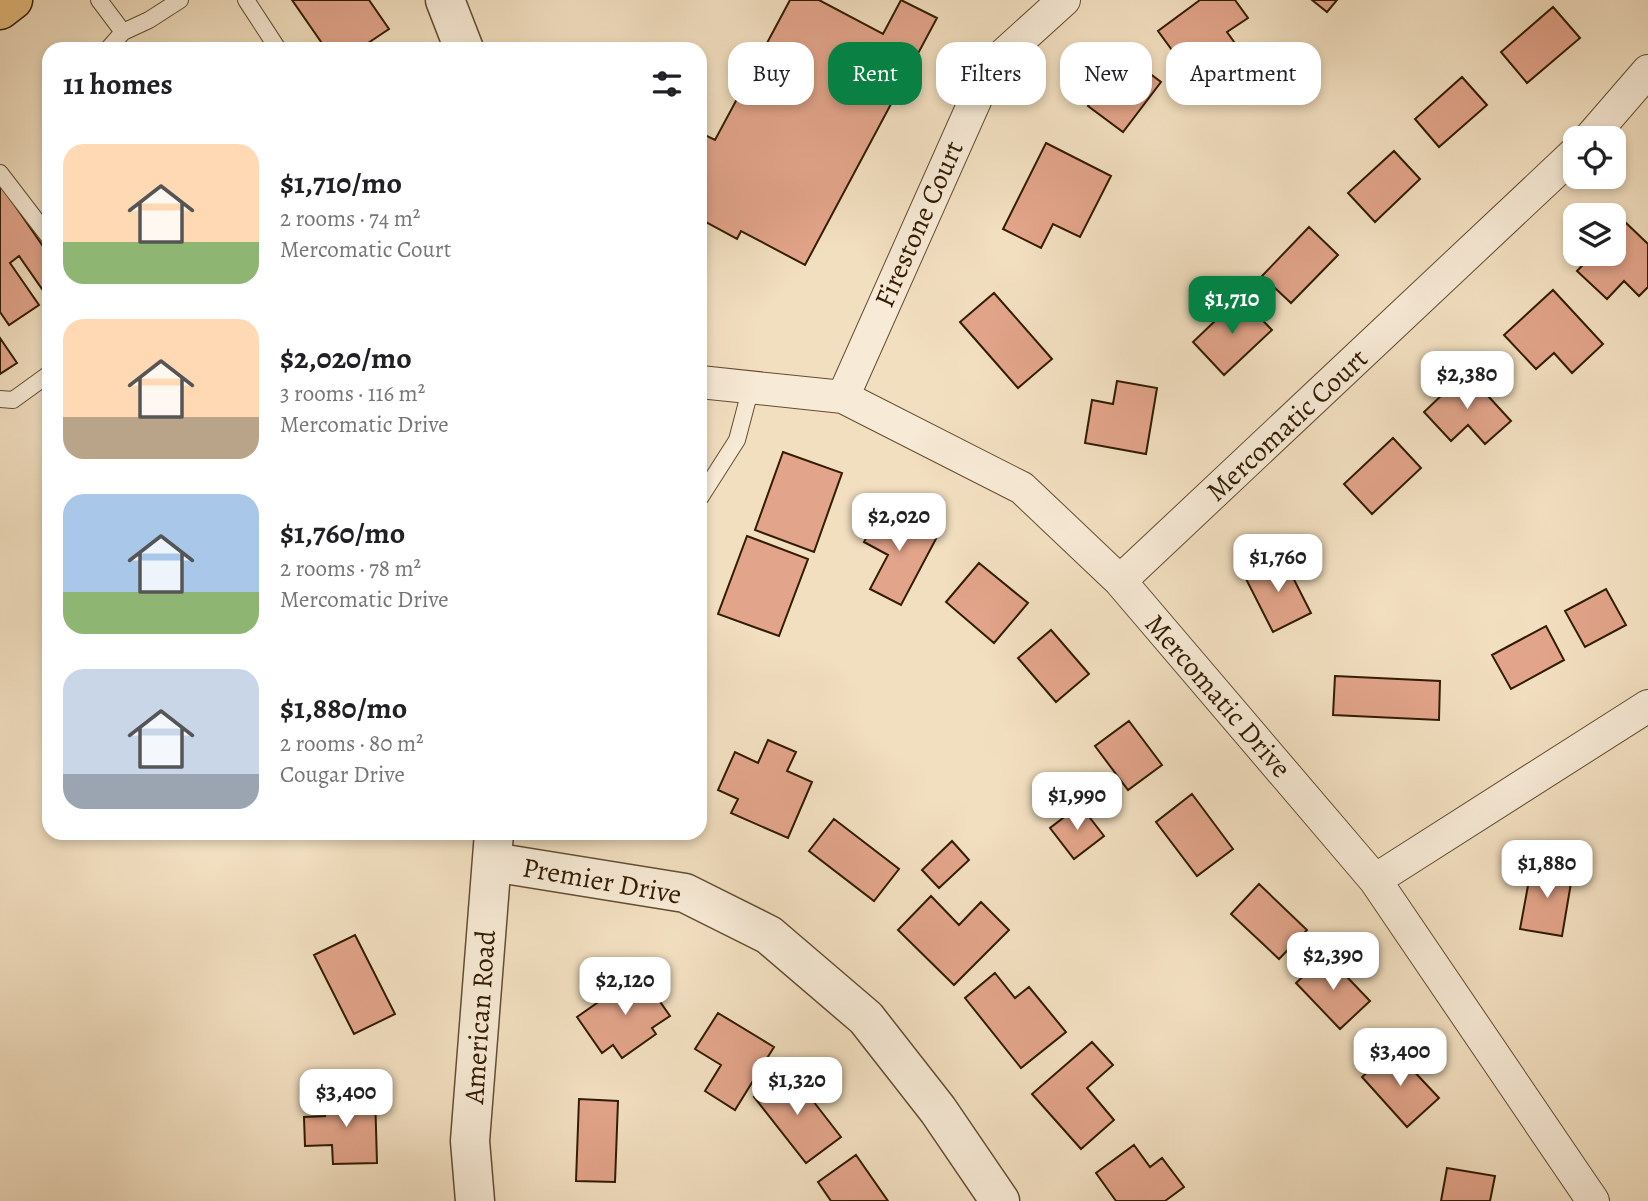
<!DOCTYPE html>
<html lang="en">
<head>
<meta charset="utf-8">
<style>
	body { margin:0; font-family:Alegreya,serif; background:#f2f2f2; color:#202124; height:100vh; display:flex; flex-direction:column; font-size:26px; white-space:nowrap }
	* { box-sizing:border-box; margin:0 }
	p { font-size:23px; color:#757577 }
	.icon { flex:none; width:38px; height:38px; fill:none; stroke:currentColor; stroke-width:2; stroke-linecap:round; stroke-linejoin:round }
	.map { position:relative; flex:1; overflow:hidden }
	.side { position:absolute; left:42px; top:42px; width:665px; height:798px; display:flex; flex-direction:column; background:#fff; border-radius:21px; box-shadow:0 4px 10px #0003 }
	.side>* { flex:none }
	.hud { position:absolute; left:728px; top:42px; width:665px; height:63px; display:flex; gap:14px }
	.tools { position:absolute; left:1563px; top:126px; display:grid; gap:14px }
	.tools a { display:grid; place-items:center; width:63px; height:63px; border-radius:14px; background:#fff; box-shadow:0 4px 10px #0003; font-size:35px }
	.price { position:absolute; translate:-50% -60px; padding:0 16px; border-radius:14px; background:#fff; color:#222; font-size:23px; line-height:46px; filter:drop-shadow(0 2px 4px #0008) }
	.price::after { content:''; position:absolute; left:50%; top:42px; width:21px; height:16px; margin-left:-10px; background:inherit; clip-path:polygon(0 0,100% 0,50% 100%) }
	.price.current { background:#0b8043; color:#fff }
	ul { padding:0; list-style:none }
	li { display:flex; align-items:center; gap:21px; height:175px; padding:0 21px }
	li span { display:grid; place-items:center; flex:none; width:196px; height:140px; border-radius:21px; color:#555 }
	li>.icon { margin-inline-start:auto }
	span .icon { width:84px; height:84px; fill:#fffc; stroke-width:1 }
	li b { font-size:30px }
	h2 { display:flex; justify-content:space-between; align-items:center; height:84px; padding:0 21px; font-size:30px }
	.tag { padding:0 24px; border-radius:21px; background:#fff; box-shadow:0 4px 10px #0003; font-size:24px; line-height:63px }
	.tag.current { background:#0b8043; color:#fff }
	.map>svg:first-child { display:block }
</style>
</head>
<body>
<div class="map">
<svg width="1648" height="1201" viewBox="0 0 1648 1201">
	<rect width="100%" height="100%" fill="#f2dfc0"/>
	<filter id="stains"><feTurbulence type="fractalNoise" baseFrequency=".00286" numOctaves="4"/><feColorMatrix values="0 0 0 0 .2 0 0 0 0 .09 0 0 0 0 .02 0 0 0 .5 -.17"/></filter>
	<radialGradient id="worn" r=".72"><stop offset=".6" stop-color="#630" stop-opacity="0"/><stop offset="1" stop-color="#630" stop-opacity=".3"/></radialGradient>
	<!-- building -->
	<path fill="#e2a48a" stroke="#331c02" stroke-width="2" d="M292 0H369L389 29 359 49H326Z
		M790 0H819L883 34 901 0 937 18 805 265 741 231 737 239 700 219V145L705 135 715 140Z
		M1200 0H1235L1248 18 1227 32 1237 46 1218 60 1208 47 1183 65 1158 31Z
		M1312 0H1337L1327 12Z
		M1553 7 1580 38 1527 83 1501 52Z
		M1125 55 1161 82 1123 132 1088 106Z
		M1462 77 1487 105 1439 147 1415 119Z
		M1046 143 1111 176 1080 237 1053 224 1041 248 1003 229Z
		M1394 151 1420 179 1375 222 1348 193Z
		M0 184 49 255V299L19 256 10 263 39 305 9 325 0 312Z
		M1624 221 1648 244V287L1639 296 1624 281 1607 299 1577 271 1593 254H1614V232Z
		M1309 227 1338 255 1291 303 1262 276Z
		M1553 290 1603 344 1572 373 1554 353 1536 369 1504 335Z
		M994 293 1052 359 1018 388 960 322Z
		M1240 297 1272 330 1224 375 1193 342Z
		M0 338 17 363 0 374Z
		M1466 372 1511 421 1485 444 1468 425 1451 441 1424 412Z
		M1117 381 1157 388 1146 454 1085 443 1092 400 1113 404Z
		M1393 438 1421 468 1372 514 1344 484Z
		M783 452 842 473 814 552 755 530Z
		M884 506 938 535 901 605 870 589 888 555 864 542Z
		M747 536 808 559 779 636 718 614Z
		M1282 556 1311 613 1273 632 1244 575Z
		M979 563 1028 603 994 643 946 602Z
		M1606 589 1626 625 1585 647 1565 611Z
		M1546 626 1564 660 1511 689 1492 655Z
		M1051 630 1089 674 1056 702 1018 658Z
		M1335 676 1440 681 1439 720 1333 715Z
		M1129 721 1162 765 1128 790 1095 746Z
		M768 740 796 752 787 771 812 782 788 838 731 813 738 799 718 790 735 752 758 763Z
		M1192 794 1233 849 1197 876 1156 822Z
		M1080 805 1104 836 1074 859 1050 828Z
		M834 819 899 869 874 901 809 851Z
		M952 841 969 860 939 888 922 870Z
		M1532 864 1573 871 1562 936 1520 929Z
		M1259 884 1307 930 1279 959 1231 914Z
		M931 896 959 925 981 902 1009 930 954 985 898 930Z
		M355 935 395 1014 354 1034 314 955Z
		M1326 955 1370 1001 1340 1029 1296 983Z
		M640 973 670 1016 652 1028 656 1034 622 1058 613 1045 602 1053 577 1017Z
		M995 973 1015 998 1029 987 1066 1032 1021 1068 965 998Z
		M718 1013 774 1047 735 1110 705 1091 721 1065 695 1049Z
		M1092 1042 1113 1065 1087 1088 1114 1120 1081 1149 1032 1094Z
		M1393 1049 1439 1098 1407 1127 1362 1077Z
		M789 1070 841 1137 806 1163 754 1097Z
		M375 1094 377 1163 333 1164 332 1145 305 1146 304 1117 325 1116V1095Z
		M579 1099 618 1101 615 1182 576 1181Z
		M1134 1145 1150 1167 1162 1158 1184 1187 1165 1201H1116L1096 1173Z
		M856 1155 888 1201H831L818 1182Z
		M1447 1168 1495 1176 1490 1201H1441Z"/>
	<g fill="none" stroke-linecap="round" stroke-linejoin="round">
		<!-- service casing -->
		<g stroke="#634d32" stroke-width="18">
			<path id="service" d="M99 0 123 32 149 20 180 0
				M246 0 278 49
				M108 49 123 32
				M0 173 49 237
				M0 399 13 400 49 374
				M700 498 737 440 751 387"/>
		</g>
		<!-- minor casing -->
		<g stroke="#634d32" stroke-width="34">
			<path id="minor" d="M1590 138 1648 71
				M700 382 843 397 1022 488 1120 581 1375 880 1593 1201
				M843 397 990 67 1064 0
				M1120 581 1575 153
				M1375 880 1648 706"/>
		</g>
		<!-- tertiary casing -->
		<g stroke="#634d32" stroke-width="41">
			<path id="tertiary" d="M445 0 464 49
				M492 862 685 893 769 935 866 1018 938 1110 1000 1201
				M475 1201 470 1141 494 833"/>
		</g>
		<!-- primary casing -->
		<g stroke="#331c02" stroke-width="41">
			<path id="primary" d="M0 10 13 0"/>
		</g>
		<!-- service -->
		<use href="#service" stroke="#f7ead6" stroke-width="16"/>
		<!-- minor -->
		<use href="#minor" stroke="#f7ead6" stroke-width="32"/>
		<!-- tertiary -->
		<use href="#tertiary" stroke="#f7ead6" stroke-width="38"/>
		<!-- primary -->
		<use href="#primary" stroke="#e9c080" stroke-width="38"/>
	</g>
	<g text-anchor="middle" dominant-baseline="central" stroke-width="6" stroke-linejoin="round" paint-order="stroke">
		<!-- street labels -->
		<g font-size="28" fill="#331c02" stroke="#f7ead6">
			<text transform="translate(919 224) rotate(-66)">Firestone Court</text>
			<text transform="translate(1287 425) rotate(-43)">Mercomatic Court</text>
			<text transform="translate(1218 696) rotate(49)">Mercomatic Drive</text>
			<text transform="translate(602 881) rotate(10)">Premier Drive</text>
			<text transform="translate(480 1017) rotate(-86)">American Road</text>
		</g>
	</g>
	<rect width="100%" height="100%" filter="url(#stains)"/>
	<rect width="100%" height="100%" fill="url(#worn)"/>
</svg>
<div class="tools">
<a><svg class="icon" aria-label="locate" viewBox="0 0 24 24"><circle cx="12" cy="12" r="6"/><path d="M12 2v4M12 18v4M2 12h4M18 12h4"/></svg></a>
<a><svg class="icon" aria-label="layers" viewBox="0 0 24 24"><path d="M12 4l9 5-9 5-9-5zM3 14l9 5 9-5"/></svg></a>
</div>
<b class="price current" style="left:1232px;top:336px">$1,710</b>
<b class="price" style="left:1467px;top:411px">$2,380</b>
<b class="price" style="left:899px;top:553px">$2,020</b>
<b class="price" style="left:1278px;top:594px">$1,760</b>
<b class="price" style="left:1077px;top:832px">$1,990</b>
<b class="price" style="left:1547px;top:900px">$1,880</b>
<b class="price" style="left:1333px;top:992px">$2,390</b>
<b class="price" style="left:625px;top:1017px">$2,120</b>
<b class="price" style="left:1400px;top:1088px">$3,400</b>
<b class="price" style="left:797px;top:1117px">$1,320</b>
<b class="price" style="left:346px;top:1129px">$3,400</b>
<div class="hud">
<a class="tag">Buy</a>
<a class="tag current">Rent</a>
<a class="tag">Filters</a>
<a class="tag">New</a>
<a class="tag">Apartment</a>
</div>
<section class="side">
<h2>11 homes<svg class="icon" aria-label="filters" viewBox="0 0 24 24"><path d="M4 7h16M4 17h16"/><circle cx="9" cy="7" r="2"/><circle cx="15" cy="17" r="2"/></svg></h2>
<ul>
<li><span style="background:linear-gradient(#ffd9b3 70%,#8fb573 0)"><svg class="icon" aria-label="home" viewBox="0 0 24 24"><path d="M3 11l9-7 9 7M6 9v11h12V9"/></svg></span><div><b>$1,710/mo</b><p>2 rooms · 74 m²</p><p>Mercomatic Court</p></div></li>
<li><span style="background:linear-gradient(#ffd9b3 70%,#b9a48a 0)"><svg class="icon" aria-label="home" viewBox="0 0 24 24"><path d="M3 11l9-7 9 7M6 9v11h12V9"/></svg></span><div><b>$2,020/mo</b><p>3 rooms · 116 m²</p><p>Mercomatic Drive</p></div></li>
<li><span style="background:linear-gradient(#a9c7e8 70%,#8fb573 0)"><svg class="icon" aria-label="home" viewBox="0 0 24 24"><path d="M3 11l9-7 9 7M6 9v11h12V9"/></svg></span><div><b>$1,760/mo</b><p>2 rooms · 78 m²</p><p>Mercomatic Drive</p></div></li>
<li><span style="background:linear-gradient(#c9d6e8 75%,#9aa5b1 0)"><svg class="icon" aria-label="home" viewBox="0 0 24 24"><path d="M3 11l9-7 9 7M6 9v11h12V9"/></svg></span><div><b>$1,880/mo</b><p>2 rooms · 80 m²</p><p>Cougar Drive</p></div></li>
</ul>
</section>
</div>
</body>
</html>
